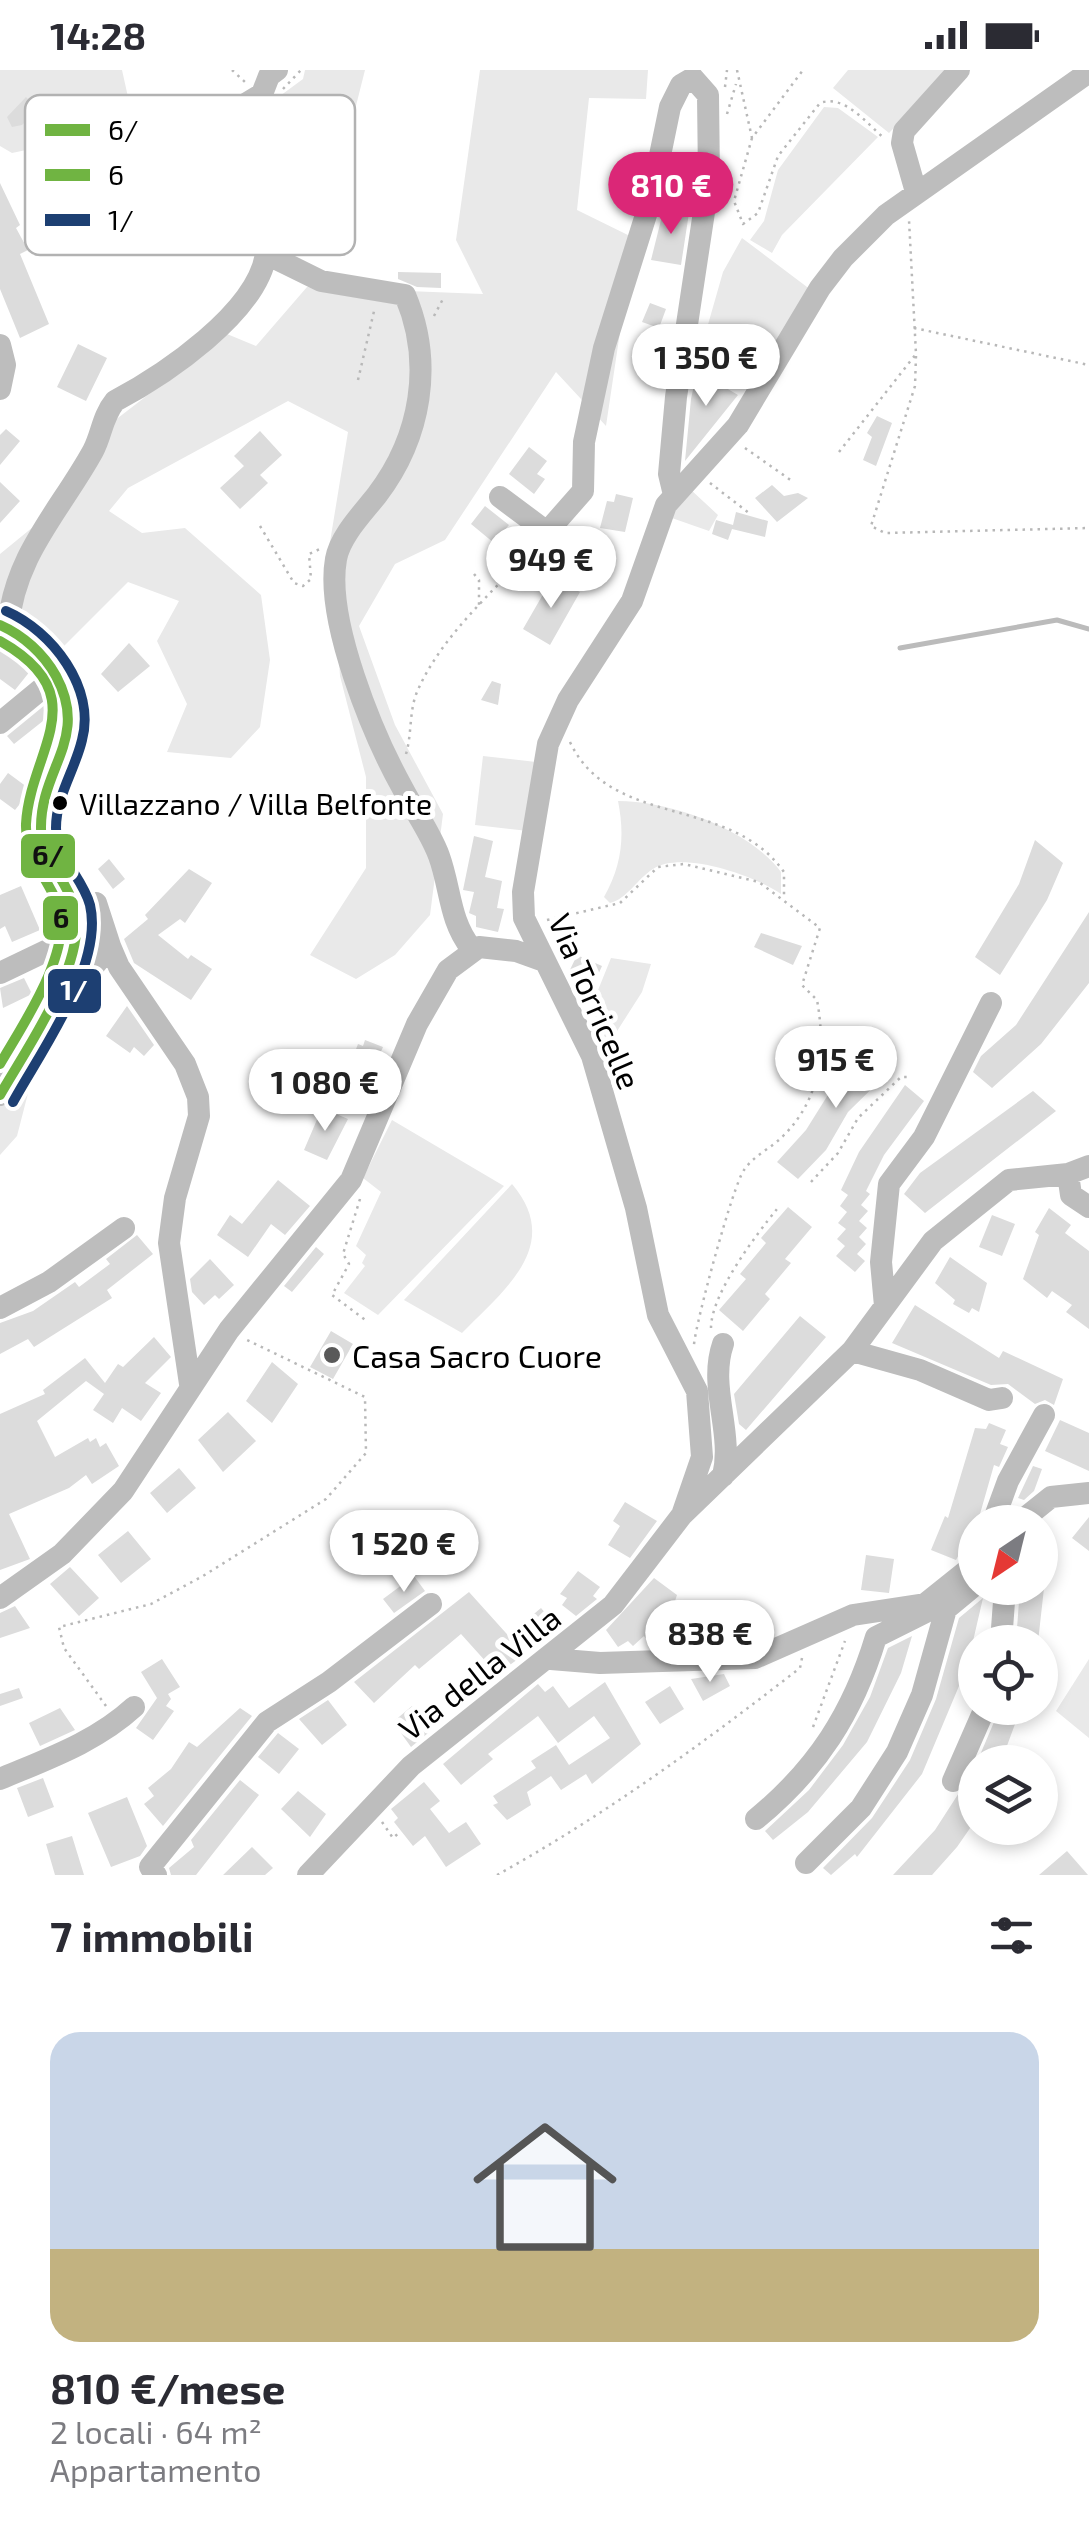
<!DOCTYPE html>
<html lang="it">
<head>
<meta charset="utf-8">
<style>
	body { margin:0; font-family:"Exo 2",sans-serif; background:#f7f7f7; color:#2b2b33; height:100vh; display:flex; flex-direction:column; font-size:38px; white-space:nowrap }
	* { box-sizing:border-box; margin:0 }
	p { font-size:32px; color:#7c7c81 }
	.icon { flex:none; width:55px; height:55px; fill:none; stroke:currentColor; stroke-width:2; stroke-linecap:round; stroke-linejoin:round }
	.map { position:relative; height:1805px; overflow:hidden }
	.drawer { display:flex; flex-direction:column; background:#fff; flex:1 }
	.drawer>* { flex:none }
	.needle { width:65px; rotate:215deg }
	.tools { position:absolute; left:958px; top:1435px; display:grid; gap:20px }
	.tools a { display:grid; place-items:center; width:100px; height:100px; border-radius:50%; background:#fff; box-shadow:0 5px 15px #0003; font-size:50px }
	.price { position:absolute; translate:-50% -85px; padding:0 22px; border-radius:35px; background:#fff; color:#222; font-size:32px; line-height:65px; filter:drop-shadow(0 2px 5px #0008) }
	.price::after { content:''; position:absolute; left:50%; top:60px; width:30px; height:22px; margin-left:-15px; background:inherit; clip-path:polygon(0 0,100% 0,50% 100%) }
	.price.current { background:#db2777; color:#fff }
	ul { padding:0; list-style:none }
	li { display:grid; align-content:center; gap:20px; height:530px; padding:0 50px }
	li+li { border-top:2px solid #e1e1e2 }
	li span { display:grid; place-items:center; height:310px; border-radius:30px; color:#555 }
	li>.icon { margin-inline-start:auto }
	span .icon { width:180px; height:180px; fill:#fffc; stroke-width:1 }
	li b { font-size:42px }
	h2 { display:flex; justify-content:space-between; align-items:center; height:120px; padding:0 50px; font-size:42px }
	.status { display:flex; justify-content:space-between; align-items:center; height:70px; padding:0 50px; background:#fff; direction:ltr }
	.status svg { height:28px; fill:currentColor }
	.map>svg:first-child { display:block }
</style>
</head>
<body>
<div class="status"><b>14:28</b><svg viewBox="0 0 49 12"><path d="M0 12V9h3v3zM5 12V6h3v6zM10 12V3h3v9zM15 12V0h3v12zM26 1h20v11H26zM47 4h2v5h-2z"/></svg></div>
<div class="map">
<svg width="1089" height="1805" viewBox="0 0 1089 1805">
	<rect width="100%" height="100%" fill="#fff"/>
	<!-- green -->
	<path fill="#e9e9e9" d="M0 0H122L130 36 64 72 12 83 0 76Z
		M305 0H365L333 127 282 153 239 56 303 9Z
		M480 0H648L646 29 589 28 577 140 634 168 606 356 556 302 445 470 395 494 359 556 395 655 443 744 430 845 395 885 356 909 310 885 366 798V707L340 606 330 472 348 362 288 331 128 418 109 441 142 463 185 458 261 525 270 590 260 657 231 688 167 682 187 634 157 571 179 531 128 512 63 577 26 541 0 535V484L33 457 114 351 227 264 256 276 307 217 483 224 456 170Z
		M848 0H950L889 63 833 18Z
		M824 37 838 38 878 67 782 165 772 183 750 170 764 151 778 100Z
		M742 168 811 220 756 311 701 279 723 202Z
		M702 282 755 312 753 318 728 304 721 312 702 302Z
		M690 419 718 445 709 461 669 447Z
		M483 686 536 692 528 761 475 755Z
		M618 731C671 731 749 759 781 802V824C755 806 682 780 653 799 638 808 627 829 610 833L604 827C622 795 625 766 618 731Z
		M611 888 651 894 642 922 605 980 592 935Z
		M0 982 34 1000 17 1066 0 1085Z
		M392 1050 504 1116 378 1245 344 1223 365 1196 362 1193 366 1185 356 1176 381 1122 363 1108Z
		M512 1114C564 1175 504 1220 462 1263L404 1230Z
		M1089 1589V1668L1056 1641Z"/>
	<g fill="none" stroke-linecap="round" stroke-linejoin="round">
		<!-- stream -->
		<path stroke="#bbb" stroke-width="5" d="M900 578 1057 550 1089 559"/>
	</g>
	<!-- building -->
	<path fill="#dcdcdc" d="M26 27 38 39 22 55 12 57 7 47Z
		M0 113 20 155 16 158 28 180 20 184 49 254 20 268 0 219Z
		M664 138 689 143 681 195 651 190Z
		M398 202 441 203V218L417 217 398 209Z
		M650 233 666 239 659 258 642 252Z
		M78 274 107 288 86 331 57 317Z
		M697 301 738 325 685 391 691 329Z
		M877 346 892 353 876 396 863 390 872 367 867 363Z
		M6 359 20 371 0 395V365Z
		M260 361 282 385 260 405 268 413 240 439 220 418 244 396 234 386Z
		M529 377 547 391 537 404 545 409 534 424 509 404Z
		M0 412 20 431 0 453Z
		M772 415 784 426 798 423 808 428 777 452 755 428Z
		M616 424 633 428 625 462 600 458 607 431 614 432Z
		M485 436 509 455 494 473 471 454Z
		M736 442 768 451 765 467 732 459 728 470 712 464 716 450 733 455Z
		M553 507 580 522 550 575 523 559Z
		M129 573 150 596 118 622 101 604Z
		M0 576 31 600 15 620 0 609Z
		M492 611 501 614 498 635 481 630Z
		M51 630 55 650 48 656 43 651 14 674 7 666Z
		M8 703 31 720 15 740 0 729V714Z
		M474 766 493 771 485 807 502 811 497 838 504 839 498 862 476 857V846L469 843 474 822 463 820Z
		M1035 770 1063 793 1047 830 1000 905 975 887 1019 814Z
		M109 789 125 809 113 819 98 799Z
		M189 799 212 813 185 853 180 849 158 865 188 889 191 885 212 899 191 930 134 893 124 869 148 849 145 845Z
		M21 816 40 860 12 872 5 856 0 859V825Z
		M1089 842V913L1041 974 992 1018 973 1002 981 986 1016 955Z
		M761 863 802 876 793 895 754 877Z
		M577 885 602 896 587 929 579 926 568 904Z
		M24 908 32 924 3 938 0 918Z
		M127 936 154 975 144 986 134 977 130 983 106 966Z
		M365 970 383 977 366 1016 344 1010 358 974 363 976Z
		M872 975 897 994 848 1042 826 1080 798 1109 777 1092 806 1060 831 1020Z
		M905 1015 924 1031 884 1085 866 1121 870 1124 861 1135 868 1141 859 1151 867 1158 859 1167 866 1174 857 1184 865 1191 855 1202 836 1186 845 1176 837 1169 846 1159 838 1153 847 1142 840 1136 848 1125 841 1120 859 1082Z
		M1033 1021 1056 1041 925 1143 904 1124 920 1103Z
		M322 1038 348 1049 327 1090 304 1080Z
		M278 1110 310 1136 285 1165 271 1154 248 1187 217 1165 230 1145 242 1154Z
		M788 1137 812 1157 785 1189 791 1193 765 1224 770 1229 743 1261 719 1240 746 1209 740 1204 766 1173 761 1168Z
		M1049 1138 1071 1155 1065 1163 1089 1181V1259L1066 1242 1072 1235 1052 1221 1047 1228 1023 1209 1039 1165 1035 1162Z
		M992 1145 1015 1154 1002 1186 979 1177Z
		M137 1165 153 1184 107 1220 112 1228 34 1277 28 1269 0 1284V1253L33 1241 75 1212 79 1217 110 1194 106 1189Z
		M316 1177 324 1184 292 1222 284 1216Z
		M950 1187 987 1213 979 1242 972 1238 969 1243 953 1234 955 1230 935 1213Z
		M210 1189 234 1215 219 1229 215 1225 204 1235 192 1222 190 1209Z
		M915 1235 999 1288 1003 1281 1063 1309 1054 1335 1045 1330 1035 1334 1008 1314 991 1315 892 1273Z
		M800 1246 826 1267 746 1360 739 1354 734 1324Z
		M331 1261 353 1274 333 1309 310 1297Z
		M154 1267 171 1287 145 1313 161 1323 141 1351 122 1338 113 1353 93 1340 104 1324 86 1311 37 1351 55 1387 88 1368 90 1372 96 1368 100 1377 106 1373 119 1396 92 1414 86 1405 69 1418 9 1444 30 1489 0 1500V1344L45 1324 43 1320 85 1288 105 1313 118 1294 123 1297Z
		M272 1292 298 1314 272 1353 246 1331Z
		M228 1342 256 1371 223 1402 198 1370Z
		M1060 1350 1089 1363V1401L1045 1381Z
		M989 1353 1006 1360 1000 1374 1008 1377 999 1397 994 1395 980 1444 956 1490 931 1480 945 1446 948 1448 975 1358 986 1359Z
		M1033 1396 1042 1399 1034 1421 1024 1430 1018 1428Z
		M179 1398 196 1418 167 1443 150 1423Z
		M625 1432 657 1451 630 1488 608 1475 620 1456 613 1451Z
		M1089 1447V1481L1072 1468Z
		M128 1461 151 1489 121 1513 98 1485Z
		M866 1485 894 1489 889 1523 861 1520Z
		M70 1497 99 1528 79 1546 50 1514Z
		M578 1501 600 1517 593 1526 597 1529 576 1546 562 1535 567 1528 560 1524Z
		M414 1506 425 1521 394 1543 383 1529Z
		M654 1508 677 1525 667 1555 650 1574 644 1566 633 1576 628 1571 618 1577 606 1560Z
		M1020 1518H1044L1038 1572H1016Z
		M469 1522 525 1584 497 1604 461 1564 419 1599 415 1595 374 1633 354 1612Z
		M983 1528 967 1597 922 1704 857 1787 855 1784 831 1805 823 1798 872 1748 910 1690 936 1629 959 1548Z
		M15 1536 30 1558 0 1568V1543Z
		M541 1538 557 1557 545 1567 529 1548Z
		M756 1544 773 1559 755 1571 742 1561Z
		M912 1566 901 1603 867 1672 808 1742 773 1770 765 1761 809 1720 843 1675 870 1627 888 1578Z
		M162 1589 180 1617 168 1624 171 1629 166 1636 174 1641 153 1670 136 1658 157 1628 141 1602Z
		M724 1604 730 1616 703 1631 691 1609Z
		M605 1612 641 1674 592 1714 586 1704 561 1720 551 1706 527 1722 531 1735 507 1750 493 1735 498 1733 493 1726 536 1698 531 1691 556 1675 569 1695 610 1668 594 1646 558 1673 538 1646 488 1684 493 1689 461 1715 443 1694 538 1614 545 1622 553 1616 569 1638Z
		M670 1616 684 1639 660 1654 645 1632Z
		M19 1618 23 1628 0 1636V1624Z
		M328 1630 347 1655 322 1675 299 1649Z
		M412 1636 433 1659 411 1677 393 1652Z
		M60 1638 75 1660 40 1676 29 1653Z
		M240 1638 252 1646 163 1756 144 1734 154 1726 148 1718 171 1699 189 1672 197 1677Z
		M1000 1638H1021L1001 1692H977Z
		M278 1663 299 1679 279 1704 258 1687Z
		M975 1698V1751L957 1777 932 1805H893L935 1760Z
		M43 1708 54 1737 28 1747 17 1718Z
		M240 1710 259 1725 196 1805H171L169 1798 194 1777 191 1770Z
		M424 1712 440 1731 430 1739 449 1763 466 1752 481 1774 446 1797 425 1766 413 1776 394 1752 398 1748 391 1739Z
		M298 1721 326 1744 310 1767 281 1739Z
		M127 1727 147 1776 140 1786 111 1797 88 1743Z
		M72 1766 84 1805H55L46 1774Z
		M252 1777 273 1798 265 1805H223Z
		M1067 1781 1088 1805H1039Z"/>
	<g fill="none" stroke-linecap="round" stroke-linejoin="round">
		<!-- path -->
		<path stroke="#b8b8b8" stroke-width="2.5" stroke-dasharray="2.5 5" stroke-linecap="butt" d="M232 0 246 13
			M737 0 752 68 803 0
			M725 17 727 0
			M283 19 301 0
			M727 44 736 14
			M752 68 734 131 743 154 758 143 778 86 820 33C845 24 867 54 884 68
			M434 246 444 227
			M914 258 1089 295
			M916 286 915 316 871 456 885 463 1089 458
			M358 310 375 237
			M745 378 792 411
			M839 382 916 284 909 150
			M710 413 749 443
			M260 456 294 513 303 516 311 509 309 484 320 479
			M474 504 479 510V535
			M570 672C611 759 730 725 784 802V828
			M406 684C412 664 409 641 417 622 441 566 494 521 535 476
			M547 850 620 833 658 797 684 794 759 812 820 858 802 915 817 930C826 979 821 1028 784 1065 772 1078 754 1085 744 1100 733 1115 695 1255 694 1275
			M811 1112 838 1083 858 1048 901 1007H911
			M360 1129 343 1184 349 1194 332 1225 368 1252
			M711 1258C711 1224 756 1165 777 1139
			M106 1636 64 1578 59 1557 151 1534 203 1506 326 1429 366 1383 365 1327 245 1269
			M813 1657 845 1571
			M382 1752 393 1768 401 1761
			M497 1805C605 1745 702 1674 800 1598L802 1588"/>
		<!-- minor -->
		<path stroke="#bdbdbd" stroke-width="22" d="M916 122 902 73 904 61 959 0
			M266 184 236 119 224 65 239 38 262 24 269 6 277 0
			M0 275 5 295 0 319
			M500 427 547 462 583 421 584 372 604 278 651 129 670 37 681 15 693 8 708 25 709 109 676 327 669 404 674 425
			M0 555C20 562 40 582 52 599 99 667 41 692 41 758 41 792 70 811 76 842 86 889 22 983 0 1025
			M8 558C14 485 60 441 93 381 102 364 102 347 115 331 164 305 257 243 266 184L321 211 405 225C434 293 421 367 377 425 363 443 340 466 336 489 325 550 373 665 403 719 415 742 430 762 439 786 451 819 449 850 471 878
			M0 653 57 606
			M96 833 110 876
			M0 903 48 880 69 888
			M54 923 93 897 110 876 119 897 185 994 198 1027 199 1046 175 1128 169 1173 190 1314
			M1068 1104 1071 1125 1089 1137
			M885 1236 881 1192 889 1114 924 1067 991 933
			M0 1238 49 1212 124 1158
			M852 1281 920 1300 989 1330 1002 1328
			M723 1406C734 1363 708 1317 723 1274
			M682 1445 702 1387 697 1321 658 1245 636 1138 592 986 524 848 523 822 548 674 568 630 632 531 666 435 738 355 820 218 843 188 886 145 1089 2
			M993 1452 1008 1411 1044 1345
			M1020 1452 1051 1427 1089 1423
			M0 1528 62 1484 123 1421 229 1260 351 1110 417 954 448 900 479 877 516 881 541 890
			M1001 1572 1005 1518
			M551 1589 600 1593 755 1588 853 1545 925 1534 975 1494
			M0 1709C47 1689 96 1672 134 1637
			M953 1711 985 1638
			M756 1749C817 1699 853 1643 876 1567L924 1543
			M806 1793 861 1738 897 1682 922 1625 946 1539 975 1515
			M156 1805 150 1797 267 1652 329 1612 431 1534
			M308 1805 411 1696 613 1535 682 1445 852 1281 933 1171 1009 1110 1068 1104 1089 1096"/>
		<!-- bus-1 casing -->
		<g stroke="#fff" stroke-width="18">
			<path id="bus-1" d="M0 555C23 565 44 584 56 606 90 669 40 698 41 759 42 789 66 809 74 836 90 890 26 979 0 1025"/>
		</g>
		<!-- bus-2 casing -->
		<g stroke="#fff" stroke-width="18">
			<path id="bus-2" d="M0 571C98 626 30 680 26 754 25 785 45 805 57 832 77 876 22 956 0 994"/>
		</g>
		<!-- bus-3 casing -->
		<g stroke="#fff" stroke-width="18">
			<path id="bus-3" d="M6 541C52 561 96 618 82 670 75 700 56 726 56 758 56 787 83 808 90 835 104 895 41 981 13 1032"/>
		</g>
		<!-- bus-1 -->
		<use href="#bus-1" stroke="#70b442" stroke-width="10"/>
		<!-- bus-2 -->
		<use href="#bus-2" stroke="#70b442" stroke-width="10"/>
		<!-- bus-3 -->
		<use href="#bus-3" stroke="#1d3f72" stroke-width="10"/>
	</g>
	<!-- markers -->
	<circle fill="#000" stroke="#fff" stroke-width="4" cx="60" cy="733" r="9"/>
	<circle fill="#595959" stroke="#fff" stroke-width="4" cx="332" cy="1285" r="10"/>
	<g text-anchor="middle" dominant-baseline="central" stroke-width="10" stroke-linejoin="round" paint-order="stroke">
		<!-- bus labels -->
		<g font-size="30" fill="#000" stroke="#fff" text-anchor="start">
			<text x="79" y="733">Villazzano / Villa Belfonte</text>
		</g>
		<!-- street labels -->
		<g font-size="32" fill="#000" stroke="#fff">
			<text transform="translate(596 931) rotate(67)">Via Torricelle</text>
			<text transform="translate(479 1602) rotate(-38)">Via della Villa</text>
		</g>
		<!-- poi labels -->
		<g font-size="32" fill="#000" stroke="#fff" text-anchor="start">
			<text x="352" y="1285">Casa Sacro Cuore</text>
		</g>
	</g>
	<!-- legend -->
	<rect x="25" y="25" width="330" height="160" rx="15" fill="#fff" stroke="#b2b2b2" stroke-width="2.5"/>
	<rect x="45" y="54" width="45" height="12" fill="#70b442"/>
	<rect x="45" y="99" width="45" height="12" fill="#70b442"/>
	<rect x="45" y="144" width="45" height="12" fill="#1d3f72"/>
	<g font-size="28" fill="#000">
		<text x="108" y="70">6/</text>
		<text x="108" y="115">6</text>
		<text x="108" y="160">1/</text>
	</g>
	<g stroke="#fff" stroke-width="4">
		<rect x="19" y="762" width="58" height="48" rx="10" fill="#70b442"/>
		<rect x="41" y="824" width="39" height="48" rx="10" fill="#70b442"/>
		<rect x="46" y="897" width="57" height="48" rx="10" fill="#1d3f72"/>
	</g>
	<g font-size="28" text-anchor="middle" font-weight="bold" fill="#fff">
		<text x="74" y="930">1/</text>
	</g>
	<g font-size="28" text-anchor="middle" font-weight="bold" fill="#111">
		<text x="48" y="795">6/</text>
		<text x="61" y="858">6</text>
	</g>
</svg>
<div class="tools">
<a><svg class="needle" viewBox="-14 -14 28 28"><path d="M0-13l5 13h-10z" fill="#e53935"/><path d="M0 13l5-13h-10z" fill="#7c7c81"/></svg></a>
<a><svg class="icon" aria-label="locate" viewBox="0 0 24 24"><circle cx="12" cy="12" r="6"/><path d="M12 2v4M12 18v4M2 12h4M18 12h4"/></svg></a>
<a><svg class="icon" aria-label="layers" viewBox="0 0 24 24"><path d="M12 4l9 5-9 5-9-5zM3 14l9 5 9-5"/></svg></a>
</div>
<b class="price current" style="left:671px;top:167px">810 €</b>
<b class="price" style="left:706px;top:339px">1 350 €</b>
<b class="price" style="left:551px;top:541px">949 €</b>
<b class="price" style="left:836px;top:1041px">915 €</b>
<b class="price" style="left:325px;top:1064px">1 080 €</b>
<b class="price" style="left:404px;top:1525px">1 520 €</b>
<b class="price" style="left:710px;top:1615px">838 €</b>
</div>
<section class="drawer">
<h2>7 immobili<svg class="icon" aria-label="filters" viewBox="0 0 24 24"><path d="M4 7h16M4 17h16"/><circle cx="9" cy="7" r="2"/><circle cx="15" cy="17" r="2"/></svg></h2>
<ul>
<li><span style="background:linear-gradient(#c9d6e8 70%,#c2b280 0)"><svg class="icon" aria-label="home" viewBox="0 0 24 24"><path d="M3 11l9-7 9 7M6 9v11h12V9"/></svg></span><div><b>810 €/mese</b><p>2 locali · 64 m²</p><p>Appartamento</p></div></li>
</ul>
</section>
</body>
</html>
